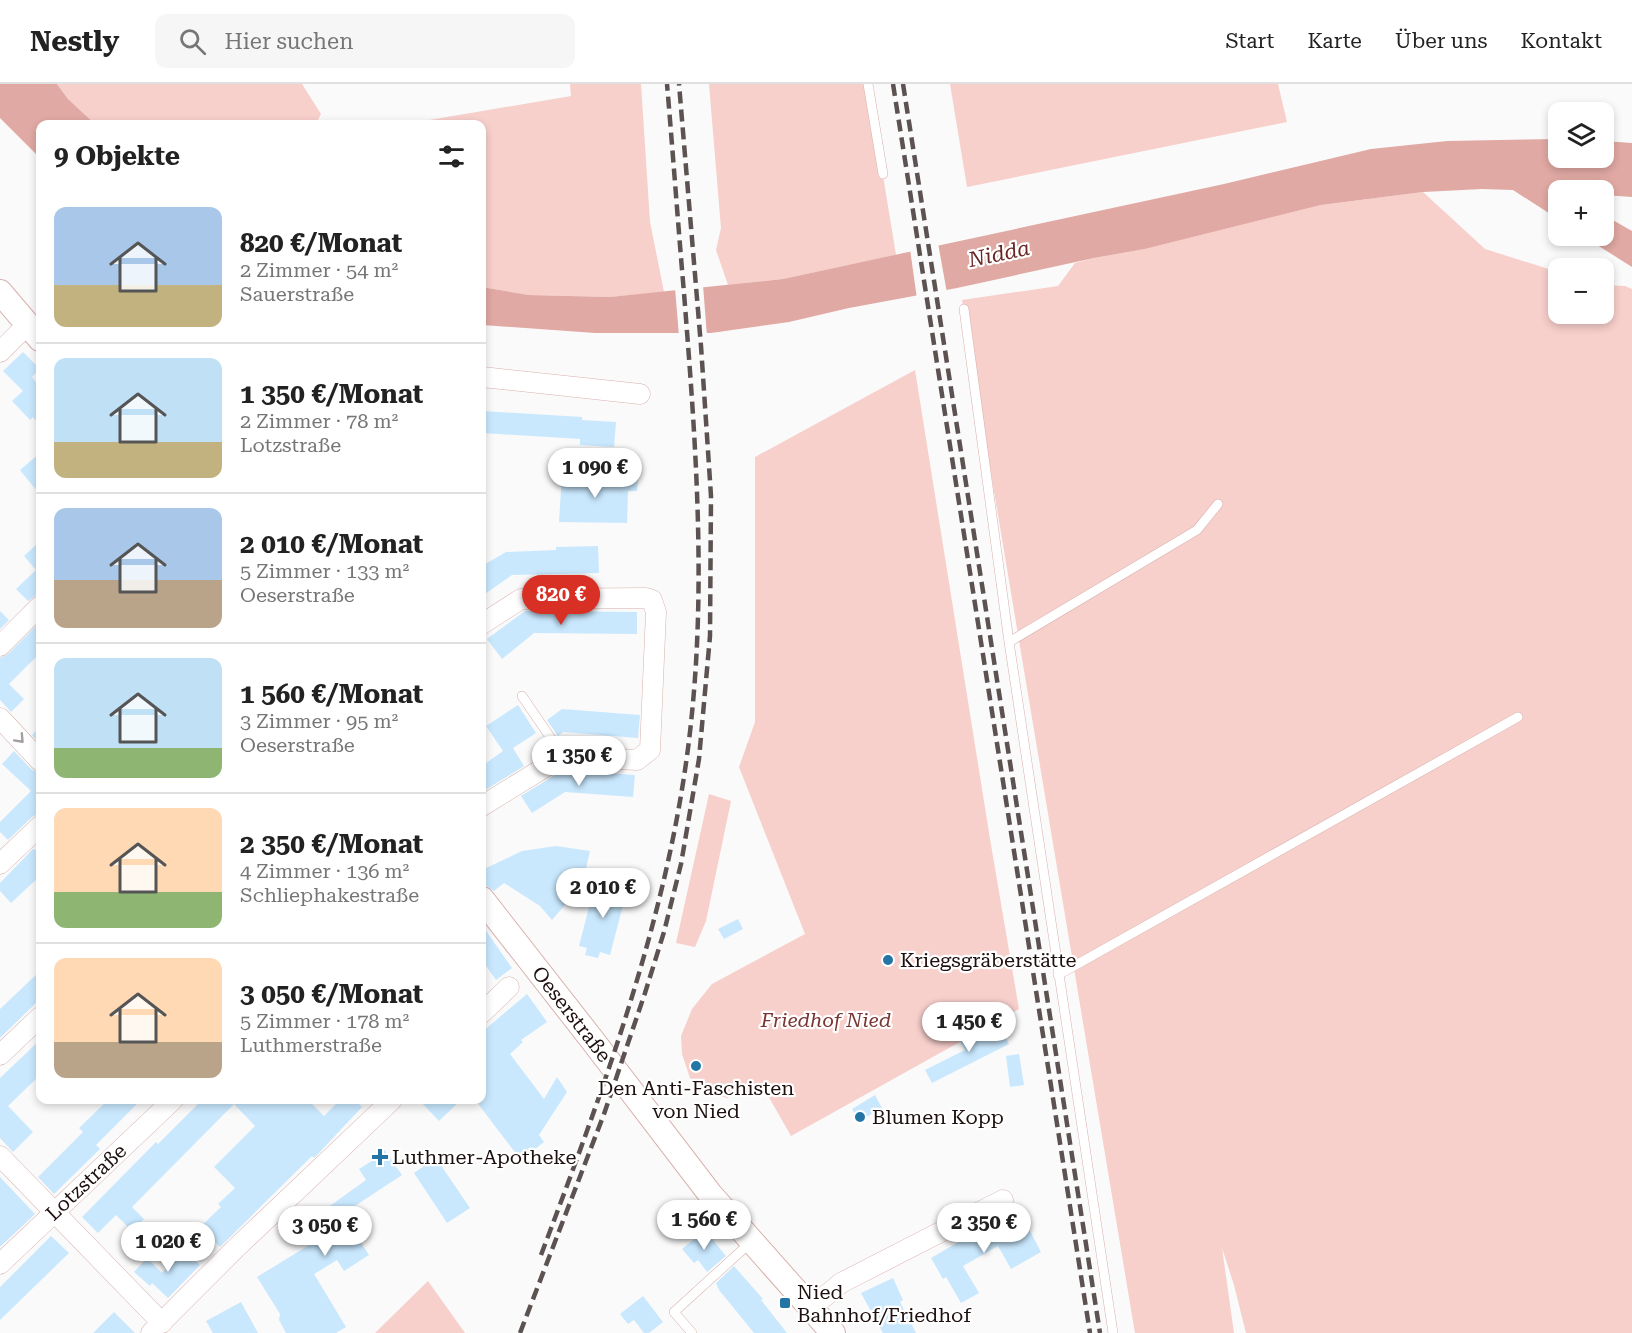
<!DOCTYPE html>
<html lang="de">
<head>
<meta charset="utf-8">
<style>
	body { margin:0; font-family:"Roboto Serif",serif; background:#f6f6f6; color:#222; height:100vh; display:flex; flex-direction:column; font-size:22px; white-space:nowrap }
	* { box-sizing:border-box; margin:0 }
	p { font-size:20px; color:#767676 }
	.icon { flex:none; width:33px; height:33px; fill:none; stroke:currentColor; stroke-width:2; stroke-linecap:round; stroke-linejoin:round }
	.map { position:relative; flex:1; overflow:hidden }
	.drawer { position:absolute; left:36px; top:36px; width:450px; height:984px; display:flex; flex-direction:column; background:#fff; border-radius:12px; box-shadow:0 3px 9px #0003 }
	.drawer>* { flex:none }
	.tools { position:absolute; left:1548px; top:18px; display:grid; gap:12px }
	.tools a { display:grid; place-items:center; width:66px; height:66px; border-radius:12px; background:#fff; box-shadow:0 3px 9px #0003; font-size:30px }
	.price { position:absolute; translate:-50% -51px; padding:0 14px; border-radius:21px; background:#fff; color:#222; font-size:20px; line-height:39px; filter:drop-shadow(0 2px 3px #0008) }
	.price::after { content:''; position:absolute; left:50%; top:36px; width:18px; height:14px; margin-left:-9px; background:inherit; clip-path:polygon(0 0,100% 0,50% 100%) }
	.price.on { background:#d93025; color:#fff }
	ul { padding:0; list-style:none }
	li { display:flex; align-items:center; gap:18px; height:150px; padding:0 18px }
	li+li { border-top:2px solid #e0e0e0 }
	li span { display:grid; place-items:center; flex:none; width:168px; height:120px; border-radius:12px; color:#555 }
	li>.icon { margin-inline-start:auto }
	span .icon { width:72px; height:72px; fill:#fffc; stroke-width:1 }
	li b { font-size:26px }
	h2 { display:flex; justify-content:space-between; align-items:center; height:72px; padding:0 18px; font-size:26px }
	header { display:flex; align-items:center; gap:36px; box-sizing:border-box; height:84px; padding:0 30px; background:#fff; border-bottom:2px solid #e0e0e0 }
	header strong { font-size:28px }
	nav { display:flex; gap:33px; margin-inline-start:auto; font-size:21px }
	.search { width:420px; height:54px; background:#f6f6f6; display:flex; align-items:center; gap:15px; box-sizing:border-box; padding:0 21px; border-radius:12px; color:#767676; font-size:22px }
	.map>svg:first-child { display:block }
</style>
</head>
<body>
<header>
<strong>Nestly</strong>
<div class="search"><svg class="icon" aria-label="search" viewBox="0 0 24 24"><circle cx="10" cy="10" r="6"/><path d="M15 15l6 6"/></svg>Hier suchen</div>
<nav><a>Start</a><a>Karte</a><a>Über uns</a><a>Kontakt</a></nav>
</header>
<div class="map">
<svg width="1632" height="1249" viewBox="0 0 1632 1249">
	<rect width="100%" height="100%" fill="#fafafa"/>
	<!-- green -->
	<path fill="#f7cfcb" d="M57 0H302L321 30 316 40H95L68 15Z
		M570 0H641L650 138 664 208 610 213 529 211 482 203V40H406L571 12Z
		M709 0H868L896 171 783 195 728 201 716 166 721 144Z
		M950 0H1278L1287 38 967 103Z
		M1423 108 1485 165 1558 188V230H1604V201L1625 202 1632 205V1249H1246L1234 1201 1222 1164 1234 1249H1135L962 216 1058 202 1075 179 1094 174 1145 165 1321 121Z
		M915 286 990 755 1019 925 791 1052 762 1001 727 1014 706 1007 690 994 682 970 681 952 692 925 712 900 805 850 739 683 755 638V373Z
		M709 710 731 717 706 837 695 863 676 859Z
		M428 1197 465 1249H375Z"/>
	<!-- water -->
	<path fill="#e1a9a3" d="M0 0H57L68 15 95 40H40V74L0 34Z
		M1558 55V74H1604V57L1632 59V113L1604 111V106H1558V135L1513 106 1482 105 1423 108 1321 121 1145 165 1094 174 957 204 849 224 789 238 711 249H595L482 241V203L529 211 610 213 783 195 1224 100 1371 65 1447 57Z
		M1604 131 1632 147V183L1583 152H1604Z"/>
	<!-- pier -->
	<path fill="#fafafa" d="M938 159 947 209 917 215 910 165Z
		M703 201 707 252H679L675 204Z"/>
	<!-- building -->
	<path fill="#c9e8fe" d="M23 268 40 285 32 293 40 303V342L33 333 30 336 12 317 23 307 3 287Z
		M482 327 582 333V336L616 338 614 363 580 361V355L482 349Z
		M40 369V411L20 386Z
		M562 390 638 395 637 407H628L627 439 559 438Z
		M40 457V510L36 511 28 517 16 505 36 486 24 472Z
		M598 462 599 489 512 491 482 512V482L506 468 556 466V463Z
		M0 527 9 536 0 545Z
		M525 527 637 528V550L534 549 502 575 487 555Z
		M40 538V569L9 600 24 615 11 628 0 616V574L8 570Z
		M518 621 536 649 513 664 524 682 482 708V682L503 667 486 642Z
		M562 625 640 631 638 654 563 648 558 652 547 636Z
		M40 643V660L32 651Z
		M14 667 32 686 40 689V729L32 733 8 756 0 748V738L31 707 2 680Z
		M563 686 635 691 633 713 565 708 532 729 521 712Z
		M40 761V792L11 819 0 807V799L33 765 35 766Z
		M556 762 590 767 582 801 552 836 540 822 504 799 494 807 482 799V786L522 767Z
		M614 798 628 802 610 871 600 868 598 874 585 871 587 864 579 862 595 800 613 805Z
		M738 835 743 845 724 855 718 845Z
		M482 841 512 884 496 896 482 876Z
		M40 887V915L0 954V925Z
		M527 910 547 938 521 956 523 958 510 970 544 1015 557 993 567 1008 539 1051 544 1058 521 1076 475 1016H482V948Z
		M985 944 988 951 1001 944 1009 960 932 999 925 986 965 966 960 957Z
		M40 956V991L8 1022 33 1048 13 1068 0 1054V994Z
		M1019 970 1024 1001 1010 1003 1006 972Z
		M875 1011 882 1024 859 1037 852 1025Z
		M108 1016H141L96 1061 100 1065 54 1110 38 1093 83 1048 79 1044Z
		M202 1016H308L324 1032 340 1016H355L362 1023 317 1071 314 1074 312 1072 220 1163 200 1143 221 1123 218 1120 235 1104 214 1083 255 1042 234 1020 132 1123 144 1135 132 1147 116 1131 98 1149 82 1133 156 1058 158 1060Z
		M419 1016H461L439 1037Z
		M383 1064 402 1091 355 1122 364 1134 351 1143 369 1171 344 1187 337 1176 314 1190 346 1243 336 1249H286L279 1236 280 1230 257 1193 314 1158 302 1142 366 1096 359 1085 373 1076 371 1072Z
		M436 1074 470 1124 447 1139 414 1089Z
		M0 1093 35 1130 0 1163Z
		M1005 1131 1017 1152 1029 1145 1041 1168 1011 1185 998 1162 963 1182 979 1209 961 1219 946 1193 943 1195 931 1174Z
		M705 1146 726 1172 707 1188 698 1176 694 1179 682 1165Z
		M51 1152 69 1169 0 1236V1203Z
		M184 1166 200 1181 168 1214 152 1199 150 1202 134 1188 147 1174 162 1189Z
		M734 1182 763 1215 761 1216 787 1249H754L719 1206 716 1199Z
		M893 1194 903 1216 900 1218 916 1249H883L861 1209Z
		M643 1212 663 1238 649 1249H644L634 1236 628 1240 620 1230Z
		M241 1218 258 1249H213L206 1237Z
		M114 1228 135 1249H93Z"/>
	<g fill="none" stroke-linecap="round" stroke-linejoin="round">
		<!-- service casing -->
		<g stroke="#d8b1ad" stroke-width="10">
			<path id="service" d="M868 0 883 90
				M964 225 1009 558 1113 1249
				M1009 558 1197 446 1218 420
				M522 612 563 672
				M1058 891 1518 633
				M692 1249 674 1228 751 1158"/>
		</g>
		<!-- minor casing -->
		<g stroke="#d8b1ad" stroke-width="21">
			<path id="minor" d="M0 268 28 240
				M482 293 640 310
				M482 540 521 515 646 514 652 516 656 528 650 666 637 676 563 672 482 722
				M0 562 40 522
				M0 634 40 677
				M0 780 40 742
				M482 929 509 903
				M0 971 40 933
				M0 1072 162 1239
				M0 1180 173 1016
				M812 1223 841 1199 1003 1116
				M151 1249 235 1165 392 1016"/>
		</g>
		<!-- tertiary casing -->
		<g stroke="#d8b1ad" stroke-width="26">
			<g id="tertiary">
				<path d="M0 208 40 255"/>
				<path id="s1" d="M482 815 593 957 710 1110 833 1249"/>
			</g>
		</g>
		<!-- service -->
		<use href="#service" stroke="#fff" stroke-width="9"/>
		<!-- minor -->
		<use href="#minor" stroke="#fff" stroke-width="20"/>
		<!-- tertiary -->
		<use href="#tertiary" stroke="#fff" stroke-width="24"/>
		<!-- rail -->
		<path stroke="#5b5251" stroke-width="4.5" stroke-dasharray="12 6" stroke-linecap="butt" d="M893 0 1090 1249
			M903 0 1100 1249
			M541 1171C607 996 674 816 692 629 706 489 695 349 684 209 678 140 673 70 667 0
			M520 1249 604 1030 645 909 664 848 681 780 699 675 710 552 711 412 701 262 679 0"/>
	</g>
	<!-- one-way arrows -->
	<defs><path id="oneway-chevron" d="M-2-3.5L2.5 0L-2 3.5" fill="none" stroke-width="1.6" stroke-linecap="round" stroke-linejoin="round" transform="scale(1.5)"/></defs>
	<use stroke="#a59f9f" href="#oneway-chevron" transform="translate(20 655) rotate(47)"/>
	<!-- markers -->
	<g fill="#2375a6" stroke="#fff" stroke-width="2">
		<circle cx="888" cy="876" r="6"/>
		<circle cx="696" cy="982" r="6"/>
		<circle cx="860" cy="1033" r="6"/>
		<path d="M377 1064h6v6h6v6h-6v6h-6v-6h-6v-6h6z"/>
		<rect x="779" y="1213" width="12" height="12" rx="3"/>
	</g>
	<g text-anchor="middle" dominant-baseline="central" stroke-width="4.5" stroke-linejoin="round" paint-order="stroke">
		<!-- poi labels -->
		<g font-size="20" fill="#1d100f" stroke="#fff" text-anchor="start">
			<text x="900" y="876">Kriegsgräberstätte</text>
			<text x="696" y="1004" text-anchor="middle">Den Anti-Faschisten<tspan x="696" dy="23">von Nied</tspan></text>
			<text x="872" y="1033">Blumen Kopp</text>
			<text x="392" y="1073">Luthmer-Apotheke</text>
			<text x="797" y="1208">Nied<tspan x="797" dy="23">Bahnhof/Friedhof</tspan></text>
		</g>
		<!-- street labels -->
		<g font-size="20" fill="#1d100f" stroke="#fff">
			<text stroke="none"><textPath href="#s1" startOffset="146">Oeserstraße</textPath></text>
			<text transform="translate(86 1098) rotate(-43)">Lotzstraße</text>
		</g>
		<!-- park labels -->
		<g font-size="20" font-style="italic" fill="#793531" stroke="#fff">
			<text x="826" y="936">Friedhof Nied</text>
		</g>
		<!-- water labels -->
		<g font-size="21" font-style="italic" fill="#692623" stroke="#fff">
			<text transform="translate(999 170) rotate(-12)">Nidda</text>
		</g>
	</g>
</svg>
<div class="tools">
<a><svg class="icon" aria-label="layers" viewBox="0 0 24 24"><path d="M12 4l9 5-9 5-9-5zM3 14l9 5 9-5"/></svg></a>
<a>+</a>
<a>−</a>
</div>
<b class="price" style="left:595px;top:415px">1 090 €</b>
<b class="price on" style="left:561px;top:542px">820 €</b>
<b class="price" style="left:579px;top:703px">1 350 €</b>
<b class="price" style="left:603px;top:835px">2 010 €</b>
<b class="price" style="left:969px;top:969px">1 450 €</b>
<b class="price" style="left:704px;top:1167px">1 560 €</b>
<b class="price" style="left:984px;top:1170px">2 350 €</b>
<b class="price" style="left:325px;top:1173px">3 050 €</b>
<b class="price" style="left:168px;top:1189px">1 020 €</b>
<section class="drawer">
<h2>9 Objekte<svg class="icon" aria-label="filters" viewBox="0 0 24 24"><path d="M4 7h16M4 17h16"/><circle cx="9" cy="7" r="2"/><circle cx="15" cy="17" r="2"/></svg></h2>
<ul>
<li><span style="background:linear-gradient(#a9c7e8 65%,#c2b280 0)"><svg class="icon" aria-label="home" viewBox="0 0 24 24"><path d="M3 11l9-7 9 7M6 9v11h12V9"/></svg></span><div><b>820 €/Monat</b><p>2 Zimmer · 54 m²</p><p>Sauerstraße</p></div></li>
<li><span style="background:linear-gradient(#bfe0f5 70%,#c2b280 0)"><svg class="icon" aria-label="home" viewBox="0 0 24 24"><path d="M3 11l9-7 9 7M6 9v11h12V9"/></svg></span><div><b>1 350 €/Monat</b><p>2 Zimmer · 78 m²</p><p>Lotzstraße</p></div></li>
<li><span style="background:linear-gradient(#a9c7e8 60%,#b9a48a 0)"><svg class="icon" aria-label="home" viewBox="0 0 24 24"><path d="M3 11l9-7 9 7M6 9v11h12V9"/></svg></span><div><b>2 010 €/Monat</b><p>5 Zimmer · 133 m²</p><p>Oeserstraße</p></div></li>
<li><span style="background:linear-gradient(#bfe0f5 75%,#8fb573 0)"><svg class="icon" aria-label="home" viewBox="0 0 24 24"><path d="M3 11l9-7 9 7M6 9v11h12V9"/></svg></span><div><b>1 560 €/Monat</b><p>3 Zimmer · 95 m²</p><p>Oeserstraße</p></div></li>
<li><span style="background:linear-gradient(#ffd9b3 70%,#8fb573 0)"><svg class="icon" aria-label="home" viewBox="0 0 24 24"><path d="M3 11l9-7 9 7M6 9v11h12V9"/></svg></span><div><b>2 350 €/Monat</b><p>4 Zimmer · 136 m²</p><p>Schliephakestraße</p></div></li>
<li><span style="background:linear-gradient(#ffd9b3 70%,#b9a48a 0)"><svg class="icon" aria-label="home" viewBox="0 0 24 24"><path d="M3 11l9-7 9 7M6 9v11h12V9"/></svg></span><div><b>3 050 €/Monat</b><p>5 Zimmer · 178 m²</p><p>Luthmerstraße</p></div></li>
</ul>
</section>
</div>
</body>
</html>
